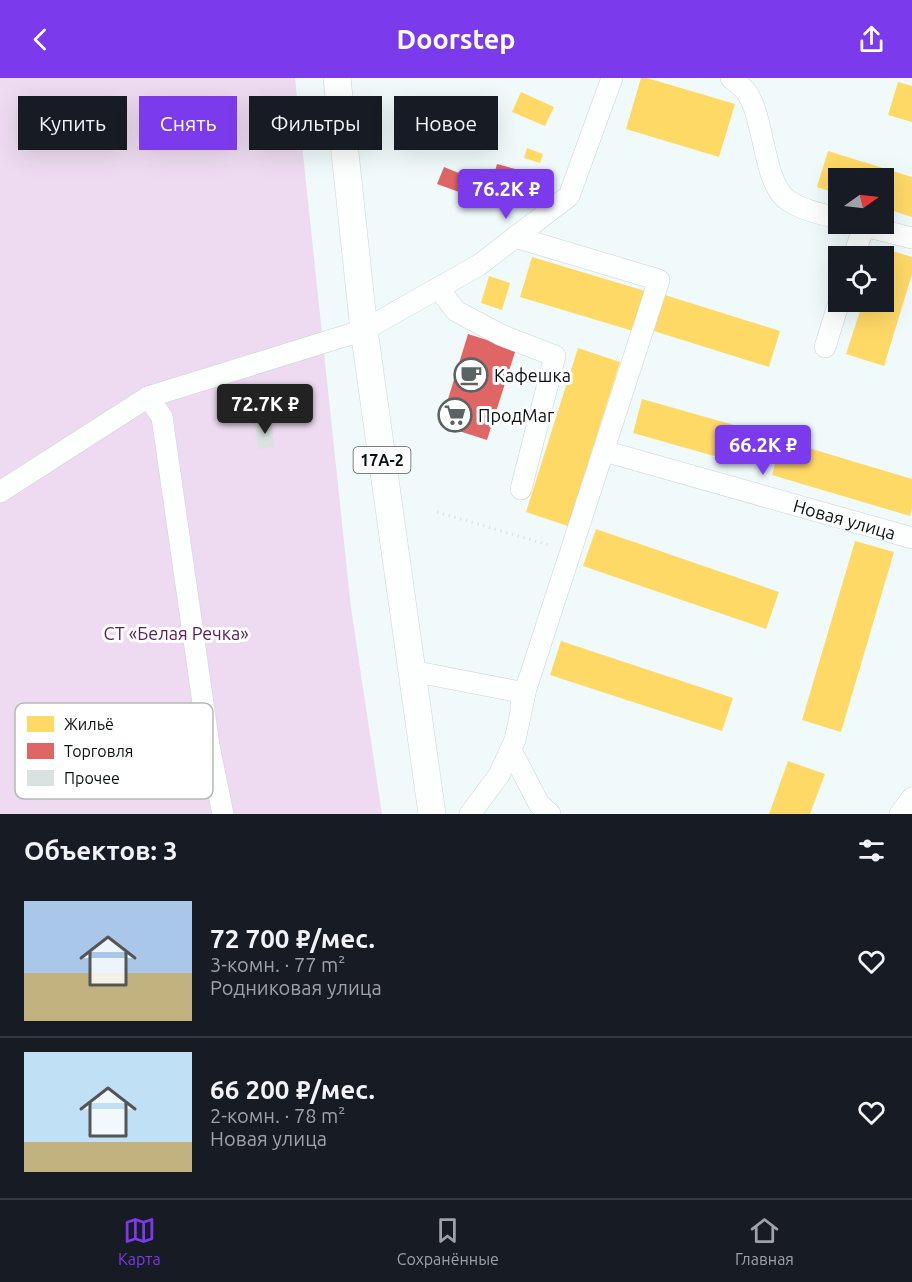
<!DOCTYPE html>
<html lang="ru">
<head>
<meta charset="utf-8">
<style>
	body { margin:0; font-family:Ubuntu,sans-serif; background:#242831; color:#f1f3f6; height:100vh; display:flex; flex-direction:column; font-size:22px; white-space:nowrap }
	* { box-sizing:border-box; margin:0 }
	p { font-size:20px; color:#9ea1a6 }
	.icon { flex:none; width:33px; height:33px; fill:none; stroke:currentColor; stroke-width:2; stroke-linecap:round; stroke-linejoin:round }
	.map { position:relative; height:736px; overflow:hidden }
	.panel { display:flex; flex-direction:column; background:#171b24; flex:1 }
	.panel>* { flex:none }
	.banner { position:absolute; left:18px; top:18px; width:600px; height:54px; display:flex; gap:12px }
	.needle { width:39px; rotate:76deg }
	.fabs { position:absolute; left:828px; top:90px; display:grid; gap:12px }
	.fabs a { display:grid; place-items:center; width:66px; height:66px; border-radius:0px; background:#171b24; box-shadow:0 6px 24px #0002; font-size:30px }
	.price { position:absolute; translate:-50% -51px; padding:0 14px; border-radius:6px; background:#7c3aed; color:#fff; font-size:20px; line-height:39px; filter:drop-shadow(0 2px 3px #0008) }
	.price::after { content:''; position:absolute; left:50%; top:36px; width:18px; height:14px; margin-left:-9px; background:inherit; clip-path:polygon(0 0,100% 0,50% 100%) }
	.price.selected { background:#222; color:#fff }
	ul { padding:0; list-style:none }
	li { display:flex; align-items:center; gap:18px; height:150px; padding:0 24px }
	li+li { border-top:2px solid #363941 }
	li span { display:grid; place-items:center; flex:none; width:168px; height:120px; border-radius:0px; color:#555 }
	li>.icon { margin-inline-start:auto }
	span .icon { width:72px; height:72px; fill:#fffc; stroke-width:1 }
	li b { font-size:26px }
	h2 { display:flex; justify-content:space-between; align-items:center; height:72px; padding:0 24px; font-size:26px }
	.chip { padding:0 21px; border-radius:0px; background:#171b24; box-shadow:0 6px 24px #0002; font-size:21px; line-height:54px }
	.chip.selected { background:#7c3aed; color:#fff }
	header { display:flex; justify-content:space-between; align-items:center; height:78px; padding:0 24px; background:#7c3aed; color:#fff; font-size:27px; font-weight:700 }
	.dock { display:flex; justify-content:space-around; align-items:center; height:84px; border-top:2px solid #363941; background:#171b24; font-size:16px; color:#9ea1a6 }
	.dock a { display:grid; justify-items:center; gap:3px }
	.dock .selected { color:#7c3aed }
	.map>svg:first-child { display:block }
</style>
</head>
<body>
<header><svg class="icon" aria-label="back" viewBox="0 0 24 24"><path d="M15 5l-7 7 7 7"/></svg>Doorstep<svg class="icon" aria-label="share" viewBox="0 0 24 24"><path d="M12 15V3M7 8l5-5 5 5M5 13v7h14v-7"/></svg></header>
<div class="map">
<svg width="912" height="736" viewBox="0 0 912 736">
	<rect width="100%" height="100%" fill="#f0fafa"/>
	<!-- green -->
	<path fill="#eedbf1" d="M0 0H295L351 530 382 736H0Z"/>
	<!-- homes -->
	<path fill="#ffd966" d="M641 0H647L735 26 719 79 626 51Z
		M898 4 912 8V44L888 37Z
		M521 14 554 29 545 48 512 34Z
		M527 70 543 76 540 85 524 80Z
		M828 73 912 99V139L884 130V100H838V116L817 109Z
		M879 169 912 179V196L884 288 846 276 863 224H884V178H876Z
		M532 179 645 213 633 253 520 219Z
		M489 198 510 205 502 232 481 225Z
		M665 217 780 253 769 289 654 253Z
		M578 270 620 284 568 448 526 434Z
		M642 321 748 351 739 385 633 355Z
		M782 362 912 401V430L910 438 772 397Z
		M596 451 779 514 766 551 583 488Z
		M855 463 894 474 841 654 802 642Z
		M561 563 733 620 722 653 550 597Z
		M788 683 825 696 810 736H769Z"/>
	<!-- shops -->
	<path fill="#e06666" d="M497 86 526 94 520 116 491 108Z
		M444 89 466 98 459 114 437 106Z
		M468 256 516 271 487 362 440 347Z"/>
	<!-- building -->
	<path fill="#d9e1e1" d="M271 343 275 369 258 371 255 345Z"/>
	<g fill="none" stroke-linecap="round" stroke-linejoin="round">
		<!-- minor casing -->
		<g stroke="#ccd4d5" stroke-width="22">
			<g id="minor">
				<path d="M731 0C736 4 741 8 745 12 765 37 762 101 786 121 801 132 821 136 838 140"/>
				<path d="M857 146 912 160"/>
				<path d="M515 159 659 202 521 626"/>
				<path d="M854 178 864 147"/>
				<path d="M438 210 456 233 501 257 555 278 521 411"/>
				<path d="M825 269 839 224"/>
				<path d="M148 319 162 339 209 667 223 736"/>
				<path id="s1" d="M604 373 912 460"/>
				<path d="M0 414 148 319 364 252 479 187 569 118 612 0"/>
				<path d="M412 593 525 615 515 662 499 697 470 736"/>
				<path d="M511 672 539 726 550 736"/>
				<path d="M900 736 912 720"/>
			</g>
		</g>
		<!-- major casing -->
		<g stroke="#ccd4d5" stroke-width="28">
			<path id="major" d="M337 0 364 252 432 736"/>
		</g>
		<!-- path -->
		<path stroke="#e0e3e3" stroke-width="3" stroke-dasharray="1.5 4.5" stroke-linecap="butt" d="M437 434 552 468"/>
		<!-- minor -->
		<use href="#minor" stroke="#fdfefe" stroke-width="21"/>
		<!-- major -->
		<use href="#major" stroke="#fdfefe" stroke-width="27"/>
	</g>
	<!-- icons -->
	<defs>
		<g id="cafe-ring" transform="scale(1.725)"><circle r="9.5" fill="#fff" stroke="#5c6364" stroke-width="1.5"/><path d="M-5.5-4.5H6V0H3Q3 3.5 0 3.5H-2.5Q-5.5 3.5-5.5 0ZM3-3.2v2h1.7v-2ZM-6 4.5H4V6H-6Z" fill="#5c6364"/></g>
		<g id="supermarket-ring" transform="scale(1.725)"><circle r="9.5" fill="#fff" stroke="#5c6364" stroke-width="1.5"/><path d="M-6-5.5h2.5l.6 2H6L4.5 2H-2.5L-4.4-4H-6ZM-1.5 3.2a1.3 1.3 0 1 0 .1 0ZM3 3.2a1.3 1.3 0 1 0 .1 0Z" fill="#5c6364"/></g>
	</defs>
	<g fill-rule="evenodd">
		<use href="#cafe-ring" x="471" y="297"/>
		<use href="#supermarket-ring" x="455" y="337"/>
	</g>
	<g text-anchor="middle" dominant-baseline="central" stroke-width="6" stroke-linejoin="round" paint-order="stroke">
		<!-- shield labels -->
		<rect fill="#fff" stroke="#55595a" stroke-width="1.5" x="353.5" y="369" width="57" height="26" rx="4.5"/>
		<g font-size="16" font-weight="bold" fill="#0c1213">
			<text x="382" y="382">17А-2</text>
		</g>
		<!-- poi labels -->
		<g font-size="18" fill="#0c1213" stroke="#fff" text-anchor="start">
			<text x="494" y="297">Кафешка</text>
			<text x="478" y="337">ПродМаг</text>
		</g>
		<!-- street labels -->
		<g font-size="18" fill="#0c1213" stroke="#fff">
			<text stroke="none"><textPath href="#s1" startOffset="250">Новая улица</textPath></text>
		</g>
		<!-- park labels -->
		<g font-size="18" fill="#5e215c" stroke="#fff">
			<text x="176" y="555">СТ «Белая Речка»</text>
		</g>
	</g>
	<!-- legend -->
	<rect x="15" y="625" width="198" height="96" rx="9" fill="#fff" stroke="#b6b8b8" stroke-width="1.5"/>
	<rect x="27" y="638" width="27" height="16" fill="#ffd966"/>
	<rect x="27" y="665" width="27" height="16" fill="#e06666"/>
	<rect x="27" y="692" width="27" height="16" fill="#d9e1e1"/>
	<g font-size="16" fill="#0c1213">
		<text x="64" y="652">Жильё</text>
		<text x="64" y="679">Торговля</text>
		<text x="64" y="706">Прочее</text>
	</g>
</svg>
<div class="fabs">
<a><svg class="needle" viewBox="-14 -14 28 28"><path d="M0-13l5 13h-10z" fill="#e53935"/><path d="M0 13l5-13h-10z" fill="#9ea1a6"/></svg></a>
<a><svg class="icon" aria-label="locate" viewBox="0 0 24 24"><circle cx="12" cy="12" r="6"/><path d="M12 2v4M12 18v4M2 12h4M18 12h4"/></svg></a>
</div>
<b class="price" style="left:506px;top:142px">76.2K ₽</b>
<b class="price selected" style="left:265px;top:357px">72.7K ₽</b>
<b class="price" style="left:763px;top:398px">66.2K ₽</b>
<div class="banner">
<a class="chip">Купить</a>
<a class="chip selected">Снять</a>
<a class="chip">Фильтры</a>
<a class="chip">Новое</a>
</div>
</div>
<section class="panel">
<h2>Объектов: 3<svg class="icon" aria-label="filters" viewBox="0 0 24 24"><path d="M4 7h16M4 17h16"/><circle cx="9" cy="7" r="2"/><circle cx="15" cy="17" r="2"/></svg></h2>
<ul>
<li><span style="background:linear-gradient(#a9c7e8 60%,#c2b280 0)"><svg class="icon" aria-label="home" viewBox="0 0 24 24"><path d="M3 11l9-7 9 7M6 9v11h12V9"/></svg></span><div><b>72 700 ₽/мес.</b><p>3-комн. · 77 m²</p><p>Родниковая улица</p></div><svg class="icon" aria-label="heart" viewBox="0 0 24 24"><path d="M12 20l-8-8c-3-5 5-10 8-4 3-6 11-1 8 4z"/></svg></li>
<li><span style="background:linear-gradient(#bfe0f5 75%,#c2b280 0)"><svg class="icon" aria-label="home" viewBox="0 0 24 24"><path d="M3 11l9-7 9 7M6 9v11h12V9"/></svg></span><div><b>66 200 ₽/мес.</b><p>2-комн. · 78 m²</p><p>Новая улица</p></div><svg class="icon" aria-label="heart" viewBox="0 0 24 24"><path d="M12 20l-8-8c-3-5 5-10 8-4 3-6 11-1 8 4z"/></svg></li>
</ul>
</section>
<nav class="dock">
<a class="selected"><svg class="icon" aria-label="map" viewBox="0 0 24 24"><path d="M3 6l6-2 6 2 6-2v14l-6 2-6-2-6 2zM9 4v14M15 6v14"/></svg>Карта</a>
<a><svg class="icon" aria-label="saved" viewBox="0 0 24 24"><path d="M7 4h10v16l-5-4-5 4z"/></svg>Сохранённые</a>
<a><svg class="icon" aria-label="home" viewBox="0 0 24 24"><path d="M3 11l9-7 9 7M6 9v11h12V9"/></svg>Главная</a>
</nav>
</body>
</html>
